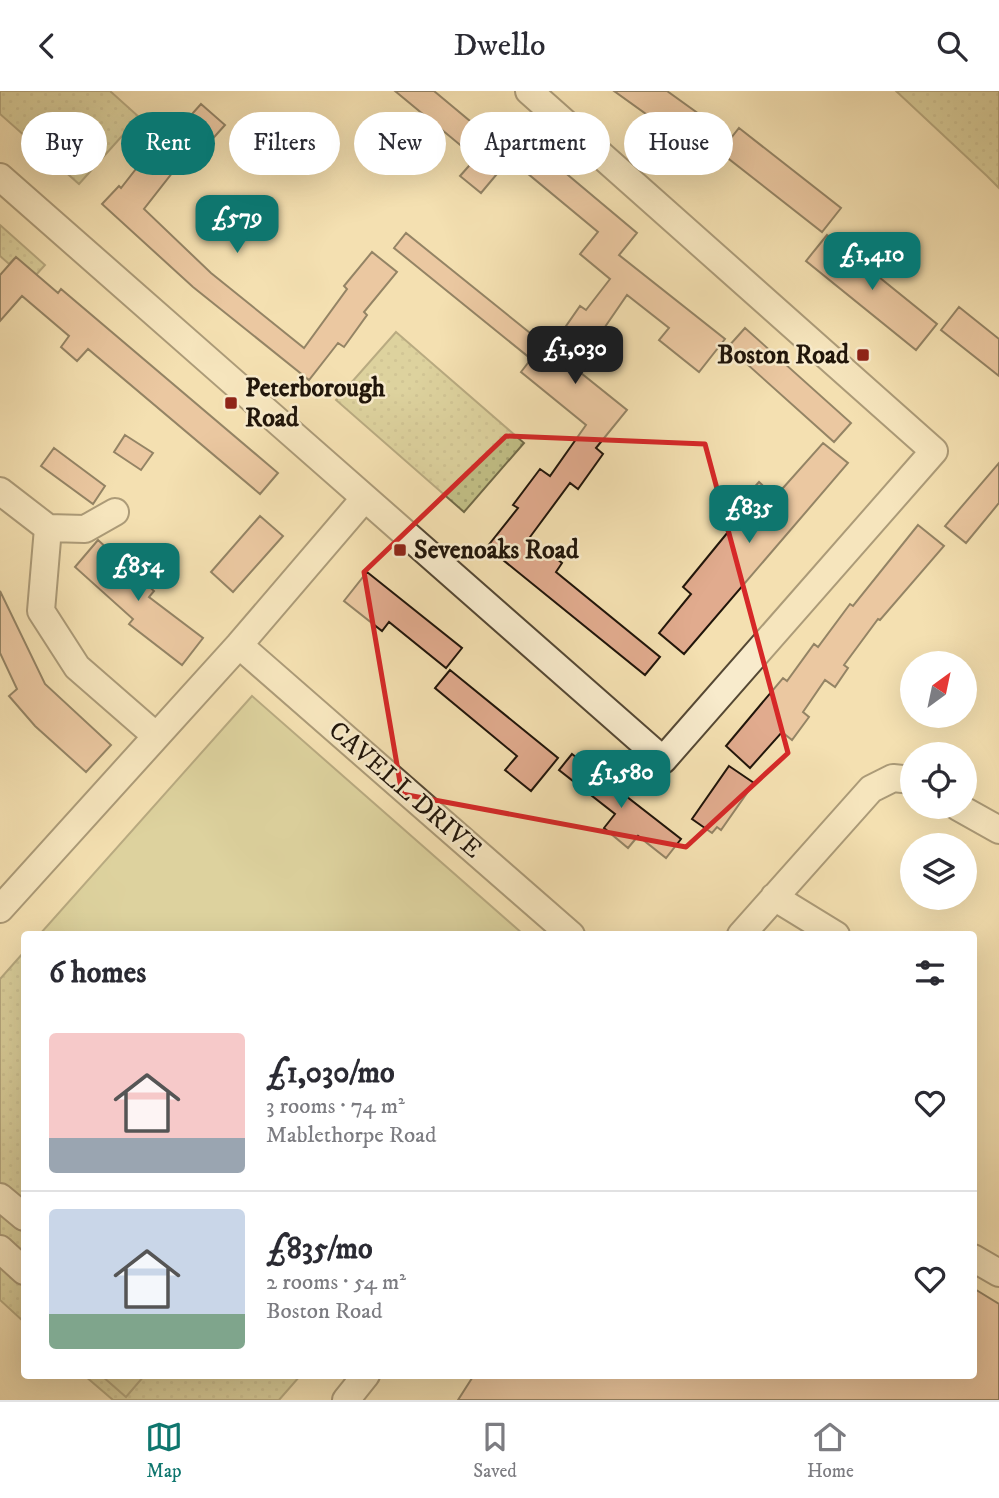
<!DOCTYPE html>
<html lang="en">
<head>
<meta charset="utf-8">
<style>
	body { margin:0; font-family:"IM FELL DW Pica",serif; background:#f2f2f3; color:#2b2b33; height:100vh; display:flex; flex-direction:column; font-size:26px; white-space:nowrap }
	* { box-sizing:border-box; margin:0 }
	p { font-size:23px; color:#7c7c81 }
	.icon { flex:none; width:38px; height:38px; fill:none; stroke:currentColor; stroke-width:2; stroke-linecap:round; stroke-linejoin:round }
	.map { position:relative; flex:1; overflow:hidden }
	.details { position:absolute; left:21px; top:840px; width:956px; height:448px; display:flex; flex-direction:column; background:#fff; border-radius:7px; box-shadow:0 7px 28px #0002 }
	.details>* { flex:none }
	.banner { position:absolute; left:21px; top:21px; width:957px; height:63px; display:flex; gap:14px }
	.needle { width:46px; rotate:33deg }
	.tools { position:absolute; left:900px; top:560px; display:grid; gap:14px }
	.tools a { display:grid; place-items:center; width:77px; height:77px; border-radius:50%; background:#fff; box-shadow:0 7px 28px #0002; font-size:35px }
	.price { position:absolute; translate:-50% -60px; padding:0 16px; border-radius:14px; background:#0f766e; color:#fff; font-size:23px; line-height:46px; filter:drop-shadow(0 2px 4px #0008) }
	.price::after { content:''; position:absolute; left:50%; top:42px; width:21px; height:16px; margin-left:-10px; background:inherit; clip-path:polygon(0 0,100% 0,50% 100%) }
	.price.on { background:#222; color:#fff }
	ul { padding:0; list-style:none }
	li { display:flex; align-items:center; gap:21px; height:175px; padding:0 28px }
	li+li { border-top:2px solid #e1e1e2 }
	li span { display:grid; place-items:center; flex:none; width:196px; height:140px; border-radius:7px; color:#555 }
	li>.icon { margin-inline-start:auto }
	span .icon { width:84px; height:84px; fill:#fffc; stroke-width:1 }
	li b { font-size:30px }
	h2 { display:flex; justify-content:space-between; align-items:center; height:84px; padding:0 28px; font-size:30px }
	.pill { padding:0 24px; border-radius:32px; background:#fff; box-shadow:0 7px 28px #0002; font-size:24px; line-height:63px }
	.pill.on { background:#0f766e; color:#fff }
	header { display:flex; justify-content:space-between; align-items:center; height:91px; padding:0 28px; background:#fff; font-size:32px; font-weight:600 }
	.dock { display:flex; justify-content:space-around; align-items:center; height:98px; border-top:2px solid #e1e1e2; background:#fff; font-size:19px; color:#7c7c81 }
	.dock a { display:grid; justify-items:center; gap:4px }
	.dock .on { color:#0f766e }
	.map>svg:first-child { display:block }
</style>
</head>
<body>
<header><svg class="icon" aria-label="back" viewBox="0 0 24 24"><path d="M15 5l-7 7 7 7"/></svg>Dwello<svg class="icon" aria-label="search" viewBox="0 0 24 24"><circle cx="10" cy="10" r="6"/><path d="M15 15l6 6"/></svg></header>
<div class="map">
<svg width="999" height="1309" viewBox="0 0 999 1309">
	<defs>
		<pattern id="green-dots" width="8" height="8" patternUnits="userSpaceOnUse" patternTransform="scale(1.75)"><rect width="8" height="8" fill="#c2c087"/><path d="M2 2h.1M6 6h.1" fill="none" stroke="#a6a473" stroke-width="1.8" stroke-linecap="round"/></pattern>
	</defs>
	<rect width="100%" height="100%" fill="#f4e0b1"/>
	<filter id="stains"><feTurbulence type="fractalNoise" baseFrequency=".00286" numOctaves="4"/><feColorMatrix values="0 0 0 0 .2 0 0 0 0 .09 0 0 0 0 .02 0 0 0 .5 -.17"/></filter>
	<radialGradient id="worn" r=".72"><stop offset=".6" stop-color="#630" stop-opacity="0"/><stop offset="1" stop-color="#630" stop-opacity=".3"/></radialGradient>
	<!-- green -->
	<path fill="url(#green-dots)" stroke="#716a48" stroke-width="2" d="M0 0H110L139 26 79 93 0 23Z
		M896 0H999V97L987 85Z
		M0 134 45 174 34 186 14 168 9 173 0 165Z
		M396 241 524 352 464 421 336 309Z
		M24 861V1231L0 1209V888Z
		M85 1285H300L279 1309H113Z"/>
	<!-- pitch -->
	<path fill="#c2c087" stroke="#716a48" stroke-width="2" d="M252 605 523 843H40Z
		M102 1285H144L126 1306Z"/>
	<!-- building -->
	<path fill="#e1ab8e" stroke="#20150a" stroke-width="2" d="M395 0H434L512 65 481 102 460 85 476 67Z
		M614 0H667L724 41 706 66Z
		M201 13 225 34 198 64 191 58 144 118 211 182 304 257 347 198 344 195 372 161 397 181 364 221 367 224 344 256 338 252 309 289 193 196 102 113 119 95 121 97 161 46 167 51Z
		M739 37 841 117 822 141 720 61Z
		M531 53 637 142 619 164 725 248 699 281 659 249 669 237 627 204 576 278 627 319 596 357 603 363 578 398 570 392 530 446 562 472 556 481 660 566 645 584 487 456 518 417 513 414 540 378 550 385 586 334 521 281 531 268 394 157 406 142 550 258 580 215 586 219 610 188 580 163 598 141 515 72Z
		M827 144 937 233 916 259 806 170Z
		M16 166 58 202 61 198 278 382 260 403 88 258 77 270 61 256 69 245 22 205 0 230V184Z
		M959 216 999 248V285L941 239Z
		M745 237 851 332 834 351 728 256Z
		M125 344 153 362 141 379 114 361Z
		M823 352 848 372 684 563 659 542 691 503 683 496 728 441 720 434 759 391 775 406Z
		M54 357 105 395 93 413 41 375Z
		M999 372V412L966 452 945 435Z
		M260 425 283 445 233 501 211 481Z
		M918 434 944 455 880 529 878 528 844 574 848 577 835 596 825 589 803 621 809 626 792 649 782 641 750 677 726 655 783 587 787 590 814 553 818 556 850 513 853 515Z
		M98 449 154 500 149 506 203 547 182 574 129 533 133 528 75 476Z
		M367 481 462 557 446 577 389 531 382 540 344 510Z
		M0 500 45 593 111 654 86 681 35 635 9 605 17 598 0 562Z
		M450 579 558 667 531 700 505 679 517 665 435 597Z
		M572 663 681 748 666 767 638 745 628 757 604 737 615 723 559 679Z
		M729 675 754 692 721 739 717 736 712 742 692 728Z
		M973 1197 999 1213V1309H458L474 1284H973Z"/>
	<g fill="none" stroke-linecap="round" stroke-linejoin="round">
		<!-- minor casing -->
		<g stroke="#554834" stroke-width="30">
			<path id="minor" d="M0 86 663 669 934 360 529 0
				M0 400 48 437 85 438 115 421
				M48 437 41 520 77 576 155 644
				M239 554 571 844
				M958 716 999 739
				M774 806 836 844
				M0 818 239 554 364 408
				M741 844 871 698 893 687 912 689
				M0 1106 24 1126
				M0 1158 24 1180
				M973 1167 999 1182
				M346 1309 366 1284"/>
		</g>
		<!-- minor -->
		<use href="#minor" stroke="#f8ebcc" stroke-width="26"/>
	</g>
	<!-- marked area -->
	<path d="M0 0H999V1309H0ZM506 345 705 353 788 662 686 756 402 703 364 481Z" fill="#f4e0b1" fill-opacity=".55" fill-rule="evenodd"/>
	<path fill="none" stroke="#d62828" stroke-width="5" stroke-linejoin="round" d="M506 345 705 353 788 662 686 756 402 703 364 481Z"/>
	<!-- markers -->
	<g fill="#8f2418" stroke="#f8ebcc" stroke-width="2.5">
		<rect x="856" y="257" width="14" height="14" rx="3.5"/>
		<rect x="224" y="305" width="14" height="14" rx="3.5"/>
		<rect x="393" y="452" width="14" height="14" rx="3.5"/>
	</g>
	<g text-anchor="middle" dominant-baseline="central" stroke-width="5" stroke-linejoin="round" paint-order="stroke">
		<!-- poi labels -->
		<g font-size="26" font-weight="bold" fill="#20150a" stroke="#f8ebcc" text-anchor="start">
			<text x="849" y="264" text-anchor="end">Boston Road</text>
			<text x="245" y="297">Peterborough<tspan x="245" dy="30">Road</tspan></text>
			<text x="414" y="459">Sevenoaks Road</text>
		</g>
		<!-- street labels -->
		<g font-size="26" fill="#20150a" stroke="#f8ebcc">
			<text transform="translate(405 699) rotate(41)">CAVELL DRIVE</text>
		</g>
	</g>
	<rect width="100%" height="100%" filter="url(#stains)"/>
	<rect width="100%" height="100%" fill="url(#worn)"/>
</svg>
<div class="tools">
<a><svg class="needle" viewBox="-14 -14 28 28"><path d="M0-13l5 13h-10z" fill="#e53935"/><path d="M0 13l5-13h-10z" fill="#7c7c81"/></svg></a>
<a><svg class="icon" aria-label="locate" viewBox="0 0 24 24"><circle cx="12" cy="12" r="6"/><path d="M12 2v4M12 18v4M2 12h4M18 12h4"/></svg></a>
<a><svg class="icon" aria-label="layers" viewBox="0 0 24 24"><path d="M12 4l9 5-9 5-9-5zM3 14l9 5 9-5"/></svg></a>
</div>
<b class="price" style="left:237px;top:164px">£579</b>
<b class="price" style="left:872px;top:201px">£1,410</b>
<b class="price on" style="left:575px;top:295px">£1,030</b>
<b class="price" style="left:749px;top:454px">£835</b>
<b class="price" style="left:138px;top:512px">£854</b>
<b class="price" style="left:621px;top:719px">£1,580</b>
<div class="banner">
<a class="pill">Buy</a>
<a class="pill on">Rent</a>
<a class="pill">Filters</a>
<a class="pill">New</a>
<a class="pill">Apartment</a>
<a class="pill">House</a>
</div>
<section class="details">
<h2>6 homes<svg class="icon" aria-label="filters" viewBox="0 0 24 24"><path d="M4 7h16M4 17h16"/><circle cx="9" cy="7" r="2"/><circle cx="15" cy="17" r="2"/></svg></h2>
<ul>
<li><span style="background:linear-gradient(#f6c9c9 75%,#9aa5b1 0)"><svg class="icon" aria-label="home" viewBox="0 0 24 24"><path d="M3 11l9-7 9 7M6 9v11h12V9"/></svg></span><div><b>£1,030/mo</b><p>3 rooms · 74 m²</p><p>Mablethorpe Road</p></div><svg class="icon" aria-label="heart" viewBox="0 0 24 24"><path d="M12 20l-8-8c-3-5 5-10 8-4 3-6 11-1 8 4z"/></svg></li>
<li><span style="background:linear-gradient(#c9d6e8 75%,#7fa58c 0)"><svg class="icon" aria-label="home" viewBox="0 0 24 24"><path d="M3 11l9-7 9 7M6 9v11h12V9"/></svg></span><div><b>£835/mo</b><p>2 rooms · 54 m²</p><p>Boston Road</p></div><svg class="icon" aria-label="heart" viewBox="0 0 24 24"><path d="M12 20l-8-8c-3-5 5-10 8-4 3-6 11-1 8 4z"/></svg></li>
</ul>
</section>
</div>
<nav class="dock">
<a class="on"><svg class="icon" aria-label="map" viewBox="0 0 24 24"><path d="M3 6l6-2 6 2 6-2v14l-6 2-6-2-6 2zM9 4v14M15 6v14"/></svg>Map</a>
<a><svg class="icon" aria-label="saved" viewBox="0 0 24 24"><path d="M7 4h10v16l-5-4-5 4z"/></svg>Saved</a>
<a><svg class="icon" aria-label="home" viewBox="0 0 24 24"><path d="M3 11l9-7 9 7M6 9v11h12V9"/></svg>Home</a>
</nav>
</body>
</html>
